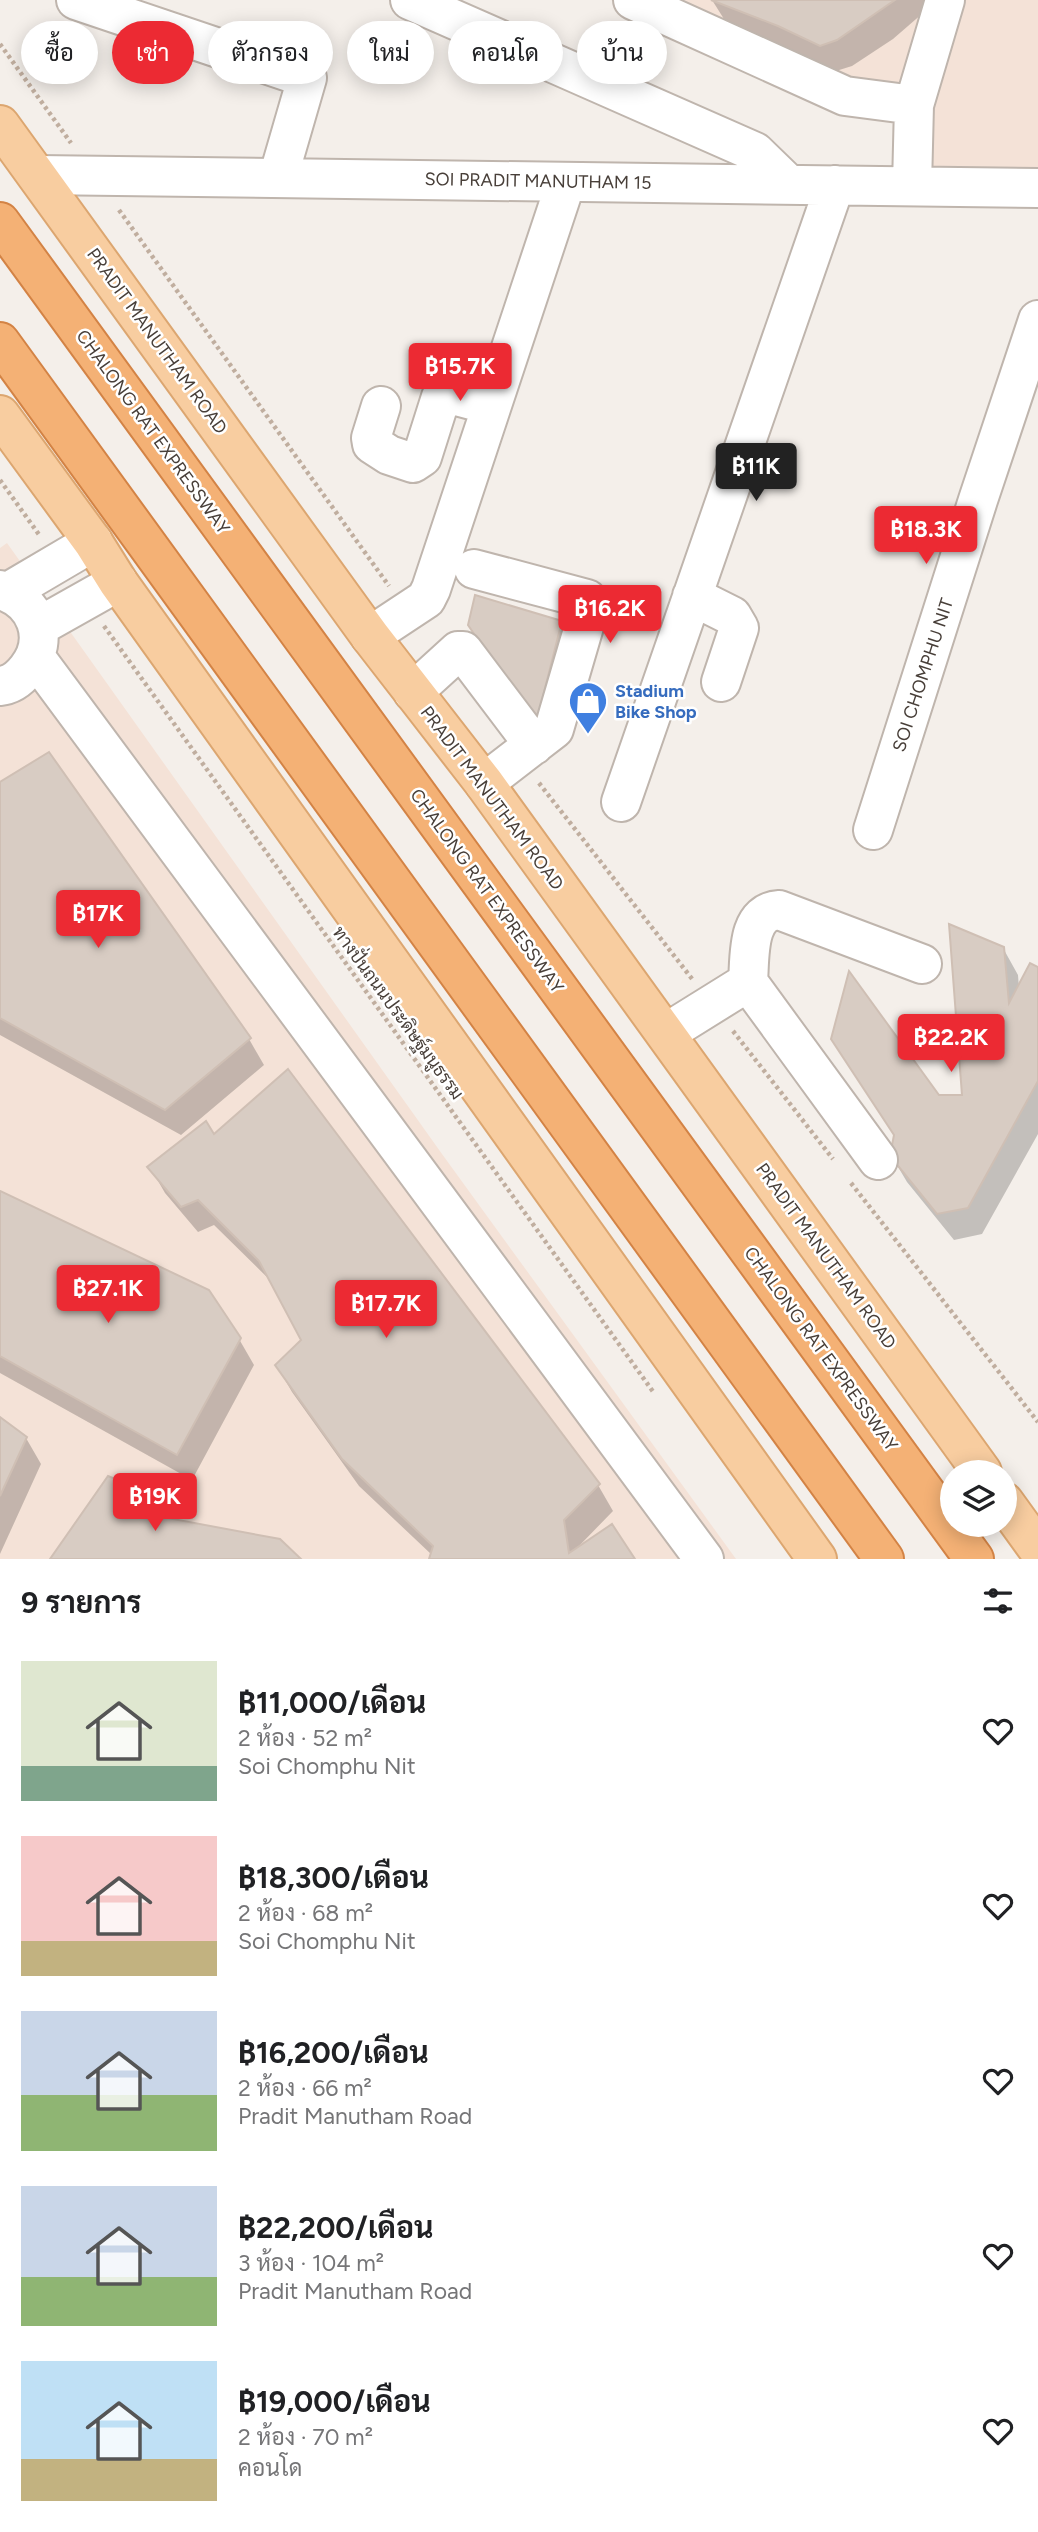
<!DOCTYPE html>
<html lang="th">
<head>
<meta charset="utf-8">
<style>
	body { margin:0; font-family:Figtree,Sarabun,sans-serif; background:#f6f6f6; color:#202124; height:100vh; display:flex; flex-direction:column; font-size:26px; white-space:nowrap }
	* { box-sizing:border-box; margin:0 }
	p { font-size:23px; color:#757577 }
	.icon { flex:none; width:38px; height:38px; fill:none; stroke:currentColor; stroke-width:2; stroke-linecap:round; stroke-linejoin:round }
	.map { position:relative; height:1559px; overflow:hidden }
	.panel { display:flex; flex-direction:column; background:#fff; flex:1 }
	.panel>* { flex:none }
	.top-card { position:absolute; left:21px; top:21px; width:998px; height:63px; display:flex; gap:14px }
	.fabs { position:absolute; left:940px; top:1460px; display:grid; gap:14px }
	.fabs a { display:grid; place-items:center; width:77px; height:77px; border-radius:50%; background:#fff; box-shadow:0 4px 18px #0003; font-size:35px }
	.price { position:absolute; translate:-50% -60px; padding:0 16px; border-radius:7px; background:#ec2a33; color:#fff; font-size:23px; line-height:46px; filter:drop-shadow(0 2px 4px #0008) }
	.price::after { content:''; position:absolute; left:50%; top:42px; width:21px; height:16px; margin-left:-10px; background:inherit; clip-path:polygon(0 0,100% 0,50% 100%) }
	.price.selected { background:#222; color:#fff }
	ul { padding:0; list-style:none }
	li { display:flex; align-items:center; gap:21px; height:175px; padding:0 21px }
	li span { display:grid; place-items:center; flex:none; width:196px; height:140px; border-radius:0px; color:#555 }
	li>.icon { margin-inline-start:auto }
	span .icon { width:84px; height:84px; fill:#fffc; stroke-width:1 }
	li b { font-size:30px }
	h2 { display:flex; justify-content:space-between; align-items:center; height:84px; padding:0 21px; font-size:30px }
	.chip { padding:0 24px; border-radius:32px; background:#fff; box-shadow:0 4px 18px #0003; font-size:24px; line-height:63px }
	.chip.selected { background:#ec2a33; color:#fff }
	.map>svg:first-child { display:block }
</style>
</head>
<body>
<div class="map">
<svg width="1038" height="1559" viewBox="0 0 1038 1559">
	<rect width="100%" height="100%" fill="#f4efea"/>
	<!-- commercial -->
	<path fill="#f4e2d7" d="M611 0H1038V170L896 167 901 121Z
		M7 543 442 1154 736 1559H0V548Z"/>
	<!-- shadow -->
	<path fill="#0003" d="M712 0H938L893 39 852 66 836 71 794 52 729 27Z
		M561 623 573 643 548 741 469 625Z
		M0 785 249 1039 264 1065 181 1135 0 1035Z
		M1003 948 1018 975 1019 988 1038 969V1134L982 1234 954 1240 907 1182 891 1155 895 1137 848 1065 938 1097H964Z
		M214 1136 598 1485 613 1511 579 1546 580 1547 633 1559H431L432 1555 359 1486 292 1392 277 1366 303 1340 274 1284 214 1225 198 1232 165 1193 150 1167Z
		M0 1193 239 1339 254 1365 192 1480 0 1373Z
		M0 1419 26 1438 41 1464 0 1554Z
		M150 1495 164 1519 299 1559H52Z"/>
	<!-- building -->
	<path fill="#d8ccc3" stroke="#cfbfb4" stroke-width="2" d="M895 0 837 40 820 46 778 26 711 0Z
		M475 595 562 621 536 724 468 625Z
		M49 752 251 1038 165 1110 0 1018V782Z
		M949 924 1004 947 1009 1003 1030 963 1038 967V1081L968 1208 937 1214 890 1156 894 1135 831 1039 849 971 939 1095H962Z
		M288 1069 600 1484 564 1520 569 1553 612 1524 635 1559H429L433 1546 342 1459 275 1365 301 1340 259 1261 198 1200 181 1207 147 1167 206 1121 214 1134Z
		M0 1191 209 1290 241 1338 177 1455 0 1356Z
		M0 1417 27 1437 0 1496Z
		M108 1476 151 1494 146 1514 280 1539 301 1559H50Z"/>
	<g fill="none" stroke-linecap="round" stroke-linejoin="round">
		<!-- minor casing -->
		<g stroke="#bfb5ad" stroke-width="42">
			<path id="minor" d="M76 0 307 78 278 178
				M410 0 755 152 789 185
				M633 0 845 96 914 105
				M38 175 1038 188
				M912 186 914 105 945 0
				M381 406 371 438 372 444 389 455 413 463 422 457 441 397 445 393 490 405
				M474 569 587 599 590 606 554 729 484 783
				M0 590C36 600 51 639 27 669 20 678 12 685 0 686
				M8 592 93 542
				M692 596 732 616 739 628 721 682
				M38 627 118 582
				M370 636 426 599 431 589 566 182
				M36 658 704 1559
				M413 692 458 651H463L534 745
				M621 802 835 185
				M873 830 978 500 1038 320
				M748 982C750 957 746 912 779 910L922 964
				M666 1033 748 982 878 1160"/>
		</g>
		<!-- major casing -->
		<g stroke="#dca670" stroke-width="42">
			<path id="major" d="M0 125 370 636 484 783 982 1472
				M0 415 93 542 118 582 817 1559
				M1004 1502 1038 1549"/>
		</g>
		<!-- highway casing -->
		<g stroke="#d38345" stroke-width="42">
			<path id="highway" d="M0 222 974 1559
				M0 342 884 1559"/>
		</g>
		<!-- path -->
		<path stroke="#c0ae9f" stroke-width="4.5" stroke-dasharray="3.5 3.5" stroke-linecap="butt" d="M0 44 71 143
			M119 210 389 586
			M0 480 40 536
			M104 626 654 1393
			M539 783 693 980
			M733 1031 833 1159
			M851 1183 1038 1422"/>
		<!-- minor -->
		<use href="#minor" stroke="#fff" stroke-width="38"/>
		<!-- major -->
		<use href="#major" stroke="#f8cda0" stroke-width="38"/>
		<!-- highway -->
		<use href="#highway" stroke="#f4b175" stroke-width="38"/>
	</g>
	<!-- icons -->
	<defs>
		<g id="shop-pin" transform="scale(2.0125)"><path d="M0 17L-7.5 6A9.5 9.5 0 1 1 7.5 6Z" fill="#3f7fe0" stroke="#fff"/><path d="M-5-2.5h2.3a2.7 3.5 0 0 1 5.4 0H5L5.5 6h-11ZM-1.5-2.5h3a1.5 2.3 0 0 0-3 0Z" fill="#fff"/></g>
	</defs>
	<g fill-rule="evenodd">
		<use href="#shop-pin" x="588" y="701"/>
	</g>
	<g text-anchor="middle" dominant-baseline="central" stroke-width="5" stroke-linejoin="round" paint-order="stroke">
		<!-- street labels -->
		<g font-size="18" fill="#483f39" stroke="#fff">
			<text transform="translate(538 181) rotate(1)">SOI PRADIT MANUTHAM 15</text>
			<text transform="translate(157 341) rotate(54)">PRADIT MANUTHAM ROAD</text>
			<text transform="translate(153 432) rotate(54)">CHALONG RAT EXPRESSWAY</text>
			<text transform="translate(923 675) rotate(-72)">SOI CHOMPHU NIT</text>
			<text transform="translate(492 798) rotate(53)">PRADIT MANUTHAM ROAD</text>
			<text transform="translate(487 891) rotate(54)">CHALONG RAT EXPRESSWAY</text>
			<text transform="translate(398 1013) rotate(54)">ทางปั่นถนนประดิษฐ์มนูธรรม</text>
			<text transform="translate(826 1256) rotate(54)">PRADIT MANUTHAM ROAD</text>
			<text transform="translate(821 1349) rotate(54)">CHALONG RAT EXPRESSWAY</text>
		</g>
		<!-- shop labels -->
		<g font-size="18" font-weight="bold" fill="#366cbe" stroke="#fff" text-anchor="start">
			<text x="615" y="691">Stadium<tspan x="615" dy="21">Bike Shop</tspan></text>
		</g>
	</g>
</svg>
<div class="fabs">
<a><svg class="icon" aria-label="layers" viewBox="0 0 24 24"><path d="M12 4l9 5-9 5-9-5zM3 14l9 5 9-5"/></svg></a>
</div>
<b class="price" style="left:460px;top:403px">฿15.7K</b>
<b class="price selected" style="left:756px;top:503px">฿11K</b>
<b class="price" style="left:926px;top:566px">฿18.3K</b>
<b class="price" style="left:610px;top:645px">฿16.2K</b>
<b class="price" style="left:98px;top:950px">฿17K</b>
<b class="price" style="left:951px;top:1074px">฿22.2K</b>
<b class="price" style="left:108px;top:1325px">฿27.1K</b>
<b class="price" style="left:386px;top:1340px">฿17.7K</b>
<b class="price" style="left:155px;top:1533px">฿19K</b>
<div class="top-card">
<a class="chip">ซื้อ</a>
<a class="chip selected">เช่า</a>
<a class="chip">ตัวกรอง</a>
<a class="chip">ใหม่</a>
<a class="chip">คอนโด</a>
<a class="chip">บ้าน</a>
</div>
</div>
<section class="panel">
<h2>9 รายการ<svg class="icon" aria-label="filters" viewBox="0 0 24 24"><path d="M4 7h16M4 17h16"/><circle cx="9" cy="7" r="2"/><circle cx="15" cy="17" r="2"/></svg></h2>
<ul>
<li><span style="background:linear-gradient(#dfe7d0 75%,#7fa58c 0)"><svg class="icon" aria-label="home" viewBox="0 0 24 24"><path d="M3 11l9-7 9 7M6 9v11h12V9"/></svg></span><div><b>฿11,000/เดือน</b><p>2 ห้อง · 52 m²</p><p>Soi Chomphu Nit</p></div><svg class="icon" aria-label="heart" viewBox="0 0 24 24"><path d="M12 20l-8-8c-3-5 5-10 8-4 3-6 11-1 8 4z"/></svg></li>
<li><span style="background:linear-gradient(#f6c9c9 75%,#c2b280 0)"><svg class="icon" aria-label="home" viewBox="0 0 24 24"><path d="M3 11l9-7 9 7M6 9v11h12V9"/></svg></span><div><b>฿18,300/เดือน</b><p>2 ห้อง · 68 m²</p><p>Soi Chomphu Nit</p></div><svg class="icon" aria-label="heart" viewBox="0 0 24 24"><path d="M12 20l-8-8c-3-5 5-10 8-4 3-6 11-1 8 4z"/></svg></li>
<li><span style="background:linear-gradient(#c9d6e8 60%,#8fb573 0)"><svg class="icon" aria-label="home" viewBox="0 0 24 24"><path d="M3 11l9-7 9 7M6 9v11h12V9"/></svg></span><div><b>฿16,200/เดือน</b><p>2 ห้อง · 66 m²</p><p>Pradit Manutham Road</p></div><svg class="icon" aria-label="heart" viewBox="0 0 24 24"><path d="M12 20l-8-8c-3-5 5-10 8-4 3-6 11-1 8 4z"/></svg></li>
<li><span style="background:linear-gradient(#c9d6e8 65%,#8fb573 0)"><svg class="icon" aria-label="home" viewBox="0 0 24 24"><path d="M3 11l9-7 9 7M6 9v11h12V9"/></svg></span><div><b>฿22,200/เดือน</b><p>3 ห้อง · 104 m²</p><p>Pradit Manutham Road</p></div><svg class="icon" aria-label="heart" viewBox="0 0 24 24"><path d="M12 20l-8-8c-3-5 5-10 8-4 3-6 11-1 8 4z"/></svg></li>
<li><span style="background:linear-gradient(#bfe0f5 70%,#c2b280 0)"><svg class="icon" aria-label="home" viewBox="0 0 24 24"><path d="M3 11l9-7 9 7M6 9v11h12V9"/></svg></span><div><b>฿19,000/เดือน</b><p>2 ห้อง · 70 m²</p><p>คอนโด</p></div><svg class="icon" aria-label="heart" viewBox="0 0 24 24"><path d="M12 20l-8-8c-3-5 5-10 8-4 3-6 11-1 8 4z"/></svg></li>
</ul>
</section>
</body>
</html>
